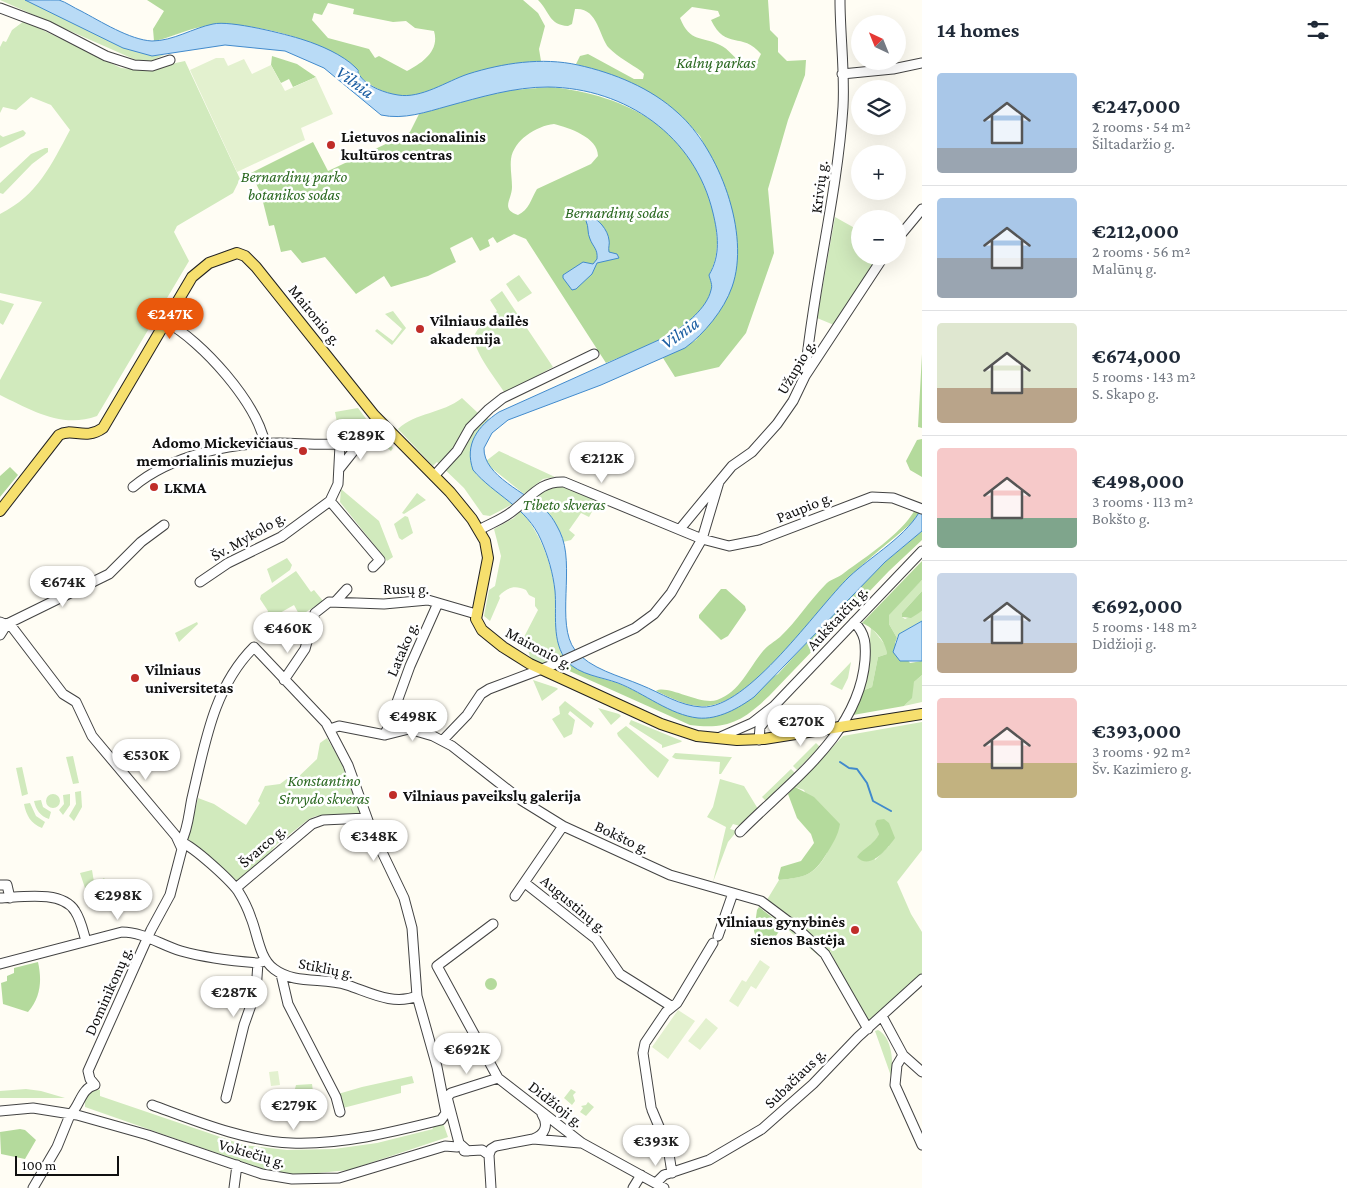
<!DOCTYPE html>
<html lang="en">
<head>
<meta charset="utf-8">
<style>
	body { margin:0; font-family:"Crimson Pro",serif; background:#f6f6f7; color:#1f2937; height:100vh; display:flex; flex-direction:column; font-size:19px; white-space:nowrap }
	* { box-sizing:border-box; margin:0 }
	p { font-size:16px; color:#747a83 }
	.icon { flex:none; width:28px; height:28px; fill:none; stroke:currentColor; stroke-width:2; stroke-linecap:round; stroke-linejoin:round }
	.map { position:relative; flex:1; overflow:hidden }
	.details { display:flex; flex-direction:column; background:#fff; width:425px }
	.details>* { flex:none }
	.needle { width:32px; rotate:317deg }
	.fabs { position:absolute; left:851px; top:15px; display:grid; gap:10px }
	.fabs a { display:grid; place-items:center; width:55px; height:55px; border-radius:50%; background:#fff; box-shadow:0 5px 20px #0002; font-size:25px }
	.scale { position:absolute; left:15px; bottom:12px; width:104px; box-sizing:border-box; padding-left:5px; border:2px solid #101010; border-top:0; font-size:14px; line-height:18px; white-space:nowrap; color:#101010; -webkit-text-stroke:4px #fff; paint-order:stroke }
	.price { position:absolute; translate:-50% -42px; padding:0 11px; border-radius:18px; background:#fff; color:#222; font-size:16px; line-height:32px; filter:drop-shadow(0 1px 2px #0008) }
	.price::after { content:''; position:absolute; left:50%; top:30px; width:15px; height:11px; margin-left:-8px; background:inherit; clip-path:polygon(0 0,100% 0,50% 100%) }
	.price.selected { background:#ea580c; color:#fff }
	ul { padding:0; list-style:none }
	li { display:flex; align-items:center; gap:15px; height:125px; padding:0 15px }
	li+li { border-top:1px solid #e0e1e3 }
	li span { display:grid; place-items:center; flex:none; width:140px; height:100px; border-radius:5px; color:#555 }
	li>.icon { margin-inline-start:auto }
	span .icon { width:60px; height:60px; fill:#fffc; stroke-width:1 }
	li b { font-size:21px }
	h2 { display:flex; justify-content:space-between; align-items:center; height:60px; padding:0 15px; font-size:21px }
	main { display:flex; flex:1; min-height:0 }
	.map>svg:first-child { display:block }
</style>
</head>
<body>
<main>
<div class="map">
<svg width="922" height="1188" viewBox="0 0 922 1188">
	<rect width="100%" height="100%" fill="#fffdf4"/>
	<!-- green -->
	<path fill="#d1eabd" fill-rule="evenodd" d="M0 0H25L32 3 152 56 164 55 149 62 138 61Z
		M24 21 121 68 143 70 185 61 240 179 233 193 177 226 174 232 189 261 97 416C62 429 31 410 0 395V380L42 302 0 293V214C38 195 51 165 70 130L51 105 31 97 16 110 3 107 0 113V47L3 41 6 42 12 30Z
		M23 130 26 133 24 136 0 148V135L3 137Z
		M45 148H48V152L32 164 3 194 0 193V183L31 154Z
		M835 217 860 231V256H878L834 325 817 318Z
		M519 275 532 293 518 302 506 284Z
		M502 291 553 367 505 393C498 382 469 346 475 334 479 325 491 318 497 311L490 300Z
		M0 300 14 304 3 325 0 323Z
		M393 311 406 328 392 345 375 331 377 329 393 341 402 329 385 314Z
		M462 398 479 414 489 419 481 427 477 475 513 504 490 516 483 515 464 488 437 462 433 466 398 429C416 412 442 414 462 398Z
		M358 408 370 424 358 433 340 439 335 412Z
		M378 433 393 448 391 451 374 437Z
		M499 451 555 477 543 479 524 494 489 466 486 461Z
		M560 485 599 499 589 517 581 513 569 530 575 535 571 540 563 542 561 533 531 499 543 489Z
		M341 489 379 521 393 557 387 561 340 502Z
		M417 493 426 500 404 514 402 513Z
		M521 510C540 534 551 560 555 591 557 613 553 636 563 656L541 665 531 660 524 637 538 610 535 606V598L529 595 526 590C515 585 507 587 499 596L500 598 490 621 484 616 489 590 495 586 501 556 494 529 514 518Z
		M405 516 408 517 413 533 402 540 399 538 394 524Z
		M287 558 292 565 290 570 272 583 267 569Z
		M296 571 311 592 314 590 323 601 300 616 294 605 264 622 262 617 267 614 268 611 260 599 261 595Z
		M922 580V591L902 613V617L905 619 922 611V621L899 634 897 638 889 624 888 615Z
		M197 622 198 624 179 642 175 633Z
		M871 627 886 646 887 654 878 657 872 687 862 691 868 668Z
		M851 662 848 678 842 690 830 684Z
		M922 675V702L904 706C914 698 910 692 914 682Z
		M533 680 557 688 558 689 542 701Z
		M565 701 594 723 591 728 570 711 568 714 575 720 572 734 564 738 552 719 560 714 559 707Z
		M598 708 619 714 621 716 611 725Z
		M631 720 682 741 681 742 662 748V745L629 724Z
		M922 722V850L897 882 911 914 922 932V973L866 1023 830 951 819 956 762 908 779 880C805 877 814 876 827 853L804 790 795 787 843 736ZM879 834 889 846 875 860 870 845 877 840Z
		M626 726 669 760 658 778 650 771 618 736 617 733Z
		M327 738 342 764 360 813 316 816 309 819 276 845 265 859 237 881 188 839 198 798 214 804 246 825 260 803 258 801 265 786 280 784 288 778 294 781 317 759 320 743Z
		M139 741 144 765 130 749Z
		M816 743 820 747 797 770 793 766Z
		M675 753 730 757H732L721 774H719L720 762 676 759 672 757Z
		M73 756 79 783 73 784 66 757Z
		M22 767 28 794 22 796 16 768Z
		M791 769 795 773 766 801 762 797Z
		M720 779 744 786 758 809 740 826 733 824 730 829 737 831 728 842 713 882 726 827 707 817 713 807Z
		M81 791 82 807 74 821 69 816 76 804 75 792Z
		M70 794V805L63 815 59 810 64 804 63 795Z
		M46 801a7 7 0 1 1 14 0a7 7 0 1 1-14 0Z
		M41 800 43 807 51 812 49 819C40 816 36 810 34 801Z
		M30 803 36 816 45 822 42 828C31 824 26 815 24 804Z
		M92 870 94 882 97 883 104 878C109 885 110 893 107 902L98 905 85 888 80 873Z
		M878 1030C892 1037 894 1063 891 1076L875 1031Z
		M412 1076 414 1083 401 1086V1093L343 1108 338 1094 362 1087Z
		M312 1084 314 1099 292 1100 296 1085Z
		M26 1089 41 1091 65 1098H0V1091Z
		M92 1089 100 1090V1096L244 1145 287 1150 334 1149 377 1143 433 1129 431 1124 443 1123 448 1137 349 1170 297 1175 268 1171 85 1107V1098Z
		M571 1089 576 1092 573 1095 575 1101 572 1105 564 1098Z
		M588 1102 594 1107 586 1116 580 1112 583 1108 581 1106 586 1105Z"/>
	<!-- forest -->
	<path fill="#b4da9c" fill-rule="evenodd" d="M147 0H523L538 13 545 26 539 49 541 61C517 64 493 67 470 74 449 80 424 98 402 96 387 94 372 88 361 77 356 71 354 66 346 61 306 36 248 19 201 27 185 30 170 38 154 41L153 29 164 11ZM328 3 354 9 353 14 393 22 406 21 415 28 434 31C440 51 422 63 407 71L379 56 375 58 369 49 328 38 312 20 314 13 322 15Z
		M538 0H768L770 30 778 38V52L787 61 806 60 805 75 788 120 768 189 774 253 746 333 719 367 675 377 663 358 696 340 722 306 728 196 700 136 679 114 641 88 623 79 576 64 580 56 588 54 634 79H643L644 74 641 71C631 64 618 57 609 48 599 37 598 7 575 9L572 24 568 26C549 25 550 12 538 0ZM692 7 718 11 720 16 711 20C726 51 742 31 761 54L757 62 742 63C734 58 729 49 720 45 702 36 690 43 680 18Z
		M272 56 297 64 316 77 293 87 289 79 281 83 271 65Z
		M550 87C628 95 694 130 713 212 718 235 720 254 709 275 710 280 713 285 711 290 703 327 637 350 606 363L526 239 514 234 497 243 493 237 488 240 490 246 480 251 472 237 450 248 456 262 428 276 391 287 384 276 356 294 325 257 302 263 291 250 281 252 274 225 269 226 261 194 251 173 313 142 328 171 405 135 410 132 419 114 501 91ZM554 124C569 128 598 137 598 156L591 164 537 189C531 199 529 210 518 215 500 209 512 200 512 187 512 178 510 168 511 159 514 140 536 126 554 124Z
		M922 354V428L918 427Z
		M922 439V477L910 470 906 461 917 440Z
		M10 467 18 475 0 497V476Z
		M915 510 920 512 913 522C891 541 867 559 847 580 815 613 757 695 713 705 692 710 674 699 656 691 667 684 701 706 717 700 740 692 748 669 763 651 768 645 774 642 780 637 797 621 809 601 825 585 830 579 838 578 844 573 868 555 899 536 915 510Z
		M922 531V540L889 571 769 696C743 721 727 730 690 725L565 669 570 664C583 675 604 678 620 684 647 696 671 711 699 718L778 674 835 611 885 562Z
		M922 561V580L889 615V624L897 638 895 643 910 663 922 661V675L914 682 912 698 904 706 853 715 852 714 862 691 872 687 878 657 887 654C886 641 874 628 862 623Z
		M721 589H726L745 606 746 610 728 636 721 640 699 618V615Z
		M922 591V611L911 618 902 617V613Z
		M795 787 814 797 840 824C838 836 833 843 827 853 813 876 806 877 779 880L778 878 781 867 801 861 814 843 811 834 797 818 788 794Z
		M884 819 889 823 895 838C887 849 870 871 857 857 863 848 875 844 879 834L875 824 877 820Z
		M759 907 783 926 770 944 764 946 757 941 754 931 757 910Z
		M38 962C42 980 41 997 28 1012L3 1004 1 983 7 981V976L14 973V968Z
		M485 984a6 6 0 1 1 12 0a6 6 0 1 1-12 0Z
		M20 1129 25 1130 36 1140 25 1159 1 1154 0 1132Z"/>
	<!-- pitch -->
	<path fill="#e3f1cf" d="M216 58H224L228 66 244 59 252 74 271 65 285 91 316 77 333 114 301 128 305 140 237 172 190 70Z
		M760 960 770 967 756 989 751 986 738 1007 729 1001 742 980 746 982Z
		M678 1010 695 1021 668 1059 652 1047Z
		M706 1018 718 1028 700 1050 688 1041Z
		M278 1071 280 1085 271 1086 269 1072Z"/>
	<!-- water -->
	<path fill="#b9dbf6" stroke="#418acc" d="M25 0C35 0 49 0 59 0 66 2 74 8 81 11 100 21 130 40 152 41 173 41 193 28 213 24 230 20 286 34 304 40 320 45 343 55 355 67 362 74 355 68 360 76 368 87 385 93 398 95 421 99 447 81 468 74 503 63 542 57 578 65 614 73 651 88 678 113 719 149 751 234 732 287 724 310 704 334 685 348L601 385 508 420 492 433 484 448C483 476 527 493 545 510 552 516 556 524 560 532 576 565 555 624 575 650 590 669 620 676 641 685 661 693 680 706 702 707 748 709 816 609 849 577 871 556 909 535 922 507V531L885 562 754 697C739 708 718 720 698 718 670 715 644 693 618 683 602 677 579 675 567 661 551 642 557 613 555 591 553 573 548 556 541 540 527 507 494 495 473 470 464 444 478 426 499 412L672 334C686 324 707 308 711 290 713 285 710 280 709 275 721 255 718 234 713 213 695 136 626 88 548 87 514 87 481 97 448 106 426 112 404 120 381 115L324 68 285 51 225 45 152 56 123 48Z
		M589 216C598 218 608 230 609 240 610 244 608 247 609 252L617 254 619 258 597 263 592 274 576 289 572 290 563 278V275L583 262 593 264 597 259C598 249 593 247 590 239 587 233 589 227 586 221Z
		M922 621V661H900L893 652 899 634Z"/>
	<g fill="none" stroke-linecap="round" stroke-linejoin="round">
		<!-- stream -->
		<path stroke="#418acc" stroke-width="2" d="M840 762 849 768 857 769 867 783 873 801 891 811"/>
		<!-- minor casing -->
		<g stroke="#434343" stroke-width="11">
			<path id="minor" d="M0 8 48 26 106 56 134 65 152 66 170 60
				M842 74 893 69 922 63
				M898 238 922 209
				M166 322C202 341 257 403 265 444
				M805 376C813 286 837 198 843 107 845 72 840 35 840 0
				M340 468 363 439 382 424
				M434 476 457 451 470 428 489 409 503 398 594 354
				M133 487C171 455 230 443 279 443 308 443 335 448 363 439
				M330 501 380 560 373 567
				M680 529 732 466 752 452 777 424 793 401 805 376 884 256
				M479 530C491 523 504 519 514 510 531 497 540 481 564 482L702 539 729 546 759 540 872 497 893 498 922 509
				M200 582 228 563 281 537 330 501 338 484 340 445
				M336 601 347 589
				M0 622 12 627 63 694 76 702 92 736 176 836 182 849 170 895 151 930 88 1071 90 1079 95 1085C81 1088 80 1106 70 1115L57 1147 33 1188
				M0 635 7 624 109 574 141 542 164 525
				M284 680 305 649 315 613 329 602 384 604 428 600 476 614
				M330 729 339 726 385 735 409 729 433 736 452 746 521 800 563 826 670 875 761 901 797 928 825 954 868 1029
				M385 735 410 666 438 603
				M718 738 752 723 774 706 922 551
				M443 740 467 715 481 694 489 689 563 661 635 628 654 614 671 593 702 539 719 482
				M759 740 760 727 771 713
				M740 832C788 783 859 735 865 660 866 645 866 634 854 622
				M181 842C188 830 189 812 192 798 205 744 213 688 254 647L326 723 348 765 371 829 404 898 412 928 417 996 437 1067 446 1113 441 1120
				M181 842C194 847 229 879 238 891 243 899 248 909 251 918 258 935 259 958 274 969 295 985 324 977 347 985 369 992 393 1006 417 996
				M525 883 596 939 620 974 671 1006
				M0 885H7L10 898
				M236 888 312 824 323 820 367 818
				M515 896 563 826
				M0 898C22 897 62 890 75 911 81 920 83 931 86 941
				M493 924 437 966 498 1078 582 1143 664 1188
				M718 936 733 893
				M0 964 122 932C143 932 161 945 181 951 206 958 232 961 258 963L265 961
				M281 974 288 1004 336 1097 340 1112
				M882 1016 903 1055 922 1072
				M903 1055 897 1065 895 1085 922 1145
				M226 1098 244 1025 256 991 258 963
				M152 1105C196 1121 244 1141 291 1143 341 1145 393 1132 441 1120
				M651 1107 643 1053 645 1043 666 1012 677 1003 713 943
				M652 1110 668 1148 672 1173
				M0 1111 33 1108 77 1115 148 1135 262 1174 292 1179 339 1178 445 1146 457 1147
				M533 1139C545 1135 549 1125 542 1114
				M464 1151 482 1150 489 1155
				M468 1151 459 1143 447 1097 451 1093 498 1078
				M489 1155 491 1149 496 1146 533 1139 580 1143
				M489 1155 491 1188
				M656 1183 664 1175 709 1160 762 1129 813 1084 858 1037 922 979
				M234 1188 237 1165
				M633 1188 641 1175"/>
		</g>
		<!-- major casing -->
		<g stroke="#212121" stroke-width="12">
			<path id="major" d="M0 511 59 435C72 427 85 441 103 428L192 277 209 263 237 253 245 256 256 267 374 415 450 492 472 519 485 541 488 558 476 619 482 630 503 647 530 664 661 724 697 736 737 740 764 739 922 714"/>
		</g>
		<!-- minor -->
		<use href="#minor" stroke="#fff" stroke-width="9"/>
		<!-- major -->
		<use href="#major" stroke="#f6df6d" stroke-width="10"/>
	</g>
	<!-- markers -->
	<g fill="#c02d29" stroke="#fff" stroke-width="2">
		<circle cx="331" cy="145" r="5"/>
		<circle cx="420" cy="329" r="5"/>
		<circle cx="303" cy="451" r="5"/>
		<circle cx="154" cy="487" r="5"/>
		<circle cx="135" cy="678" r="5"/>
		<circle cx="393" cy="795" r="5"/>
		<circle cx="855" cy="930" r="5"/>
	</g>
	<g text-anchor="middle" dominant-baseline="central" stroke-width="5" stroke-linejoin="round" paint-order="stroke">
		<!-- park labels -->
		<g font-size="16" font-style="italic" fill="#2a6820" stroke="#fff">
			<text x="716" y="62">Kalnų parkas</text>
			<text x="294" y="176">Bernardinų parko<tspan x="294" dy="18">botanikos sodas</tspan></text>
			<text x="617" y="212">Bernardinų sodas</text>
			<text x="564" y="504">Tibeto skveras</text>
			<text x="324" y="780">Konstantino<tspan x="324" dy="18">Sirvydo skveras</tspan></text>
		</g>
		<!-- poi labels -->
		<g font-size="16" font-weight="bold" fill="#101010" stroke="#fff" text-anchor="start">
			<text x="341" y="136">Lietuvos nacionalinis<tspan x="341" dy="18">kultūros centras</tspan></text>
			<text x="430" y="320">Vilniaus dailės<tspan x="430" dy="18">akademija</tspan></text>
			<text x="293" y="442" text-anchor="end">Adomo Mickevičiaus<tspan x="293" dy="18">memorialinis muziejus</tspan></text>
			<text x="164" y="487">LKMA</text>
			<text x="145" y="669">Vilniaus<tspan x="145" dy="18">universitetas</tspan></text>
			<text x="403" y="795">Vilniaus paveikslų galerija</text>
			<text x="845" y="921" text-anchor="end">Vilniaus gynybinės<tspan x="845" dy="18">sienos Bastėja</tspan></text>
		</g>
		<!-- street labels -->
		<g font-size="16" fill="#101010" stroke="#fff">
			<text transform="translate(819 187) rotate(-83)">Krivių g.</text>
			<text transform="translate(315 315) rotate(51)">Maironio g.</text>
			<text transform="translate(796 367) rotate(-59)">Užupio g.</text>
			<text transform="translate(804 507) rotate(-22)">Paupio g.</text>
			<text transform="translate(248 536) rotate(-30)">Šv. Mykolo g.</text>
			<text x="406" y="588">Rusų g.</text>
			<text transform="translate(837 618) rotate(-47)">Aukštaičių g.</text>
			<text transform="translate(539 648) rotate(28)">Maironio g.</text>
			<text transform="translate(402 649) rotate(-67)">Latako g.</text>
			<text transform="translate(622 837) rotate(25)">Bokšto g.</text>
			<text transform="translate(262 846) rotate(-41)">Švarco g.</text>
			<text transform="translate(574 904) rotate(40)">Augustinų g.</text>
			<text transform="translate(326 968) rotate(11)">Stiklių g.</text>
			<text transform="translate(108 991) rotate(-66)">Dominikonų g.</text>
			<text transform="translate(795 1078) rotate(-44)">Subačiaus g.</text>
			<text transform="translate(556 1104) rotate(38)">Didžioji g.</text>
			<text transform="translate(252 1153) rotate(16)">Vokiečių g.</text>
		</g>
		<!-- water labels -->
		<g font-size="18" font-style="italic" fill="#1a5da2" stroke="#fff">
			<text transform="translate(355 82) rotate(36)">Vilnia</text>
			<text transform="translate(680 333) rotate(-35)">Vilnia</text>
		</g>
	</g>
</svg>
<div class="fabs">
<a><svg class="needle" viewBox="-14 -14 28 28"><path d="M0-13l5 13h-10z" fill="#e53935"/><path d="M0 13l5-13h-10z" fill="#747a83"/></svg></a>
<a><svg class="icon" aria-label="layers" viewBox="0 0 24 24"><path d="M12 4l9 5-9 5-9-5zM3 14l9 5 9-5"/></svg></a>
<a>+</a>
<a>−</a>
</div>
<div class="scale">100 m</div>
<b class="price selected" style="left:170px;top:340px">€247K</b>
<b class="price" style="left:361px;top:461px">€289K</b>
<b class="price" style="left:602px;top:484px">€212K</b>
<b class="price" style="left:63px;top:608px">€674K</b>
<b class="price" style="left:288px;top:654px">€460K</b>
<b class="price" style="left:413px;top:742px">€498K</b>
<b class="price" style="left:801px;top:747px">€270K</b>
<b class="price" style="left:146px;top:781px">€530K</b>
<b class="price" style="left:374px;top:862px">€348K</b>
<b class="price" style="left:118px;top:921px">€298K</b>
<b class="price" style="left:234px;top:1018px">€287K</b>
<b class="price" style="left:467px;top:1075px">€692K</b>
<b class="price" style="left:294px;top:1131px">€279K</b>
<b class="price" style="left:656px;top:1167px">€393K</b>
</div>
<section class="details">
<h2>14 homes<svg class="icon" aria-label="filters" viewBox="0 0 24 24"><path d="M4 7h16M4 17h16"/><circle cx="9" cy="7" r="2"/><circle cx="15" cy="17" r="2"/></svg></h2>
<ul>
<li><span style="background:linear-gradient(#a9c7e8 75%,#9aa5b1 0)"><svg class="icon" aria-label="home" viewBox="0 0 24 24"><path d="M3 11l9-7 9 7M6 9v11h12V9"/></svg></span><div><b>€247,000</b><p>2 rooms · 54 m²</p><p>Šiltadaržio g.</p></div></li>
<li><span style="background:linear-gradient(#a9c7e8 60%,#9aa5b1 0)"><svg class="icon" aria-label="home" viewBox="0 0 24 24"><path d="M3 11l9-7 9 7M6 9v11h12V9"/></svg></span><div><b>€212,000</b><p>2 rooms · 56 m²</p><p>Malūnų g.</p></div></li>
<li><span style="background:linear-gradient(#dfe7d0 65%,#b9a48a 0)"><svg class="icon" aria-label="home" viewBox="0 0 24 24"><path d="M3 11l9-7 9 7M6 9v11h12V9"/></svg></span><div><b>€674,000</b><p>5 rooms · 143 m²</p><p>S. Skapo g.</p></div></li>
<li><span style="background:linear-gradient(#f6c9c9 70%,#7fa58c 0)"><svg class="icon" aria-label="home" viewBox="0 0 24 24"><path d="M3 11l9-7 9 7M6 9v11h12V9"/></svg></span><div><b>€498,000</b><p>3 rooms · 113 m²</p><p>Bokšto g.</p></div></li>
<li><span style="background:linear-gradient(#c9d6e8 70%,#b9a48a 0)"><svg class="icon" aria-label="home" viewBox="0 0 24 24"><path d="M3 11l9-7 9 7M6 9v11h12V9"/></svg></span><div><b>€692,000</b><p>5 rooms · 148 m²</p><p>Didžioji g.</p></div></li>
<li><span style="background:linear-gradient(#f6c9c9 65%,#c2b280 0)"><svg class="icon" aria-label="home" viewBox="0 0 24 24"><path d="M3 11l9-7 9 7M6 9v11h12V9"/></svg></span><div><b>€393,000</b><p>3 rooms · 92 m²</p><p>Šv. Kazimiero g.</p></div></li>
</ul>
</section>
</main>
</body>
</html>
